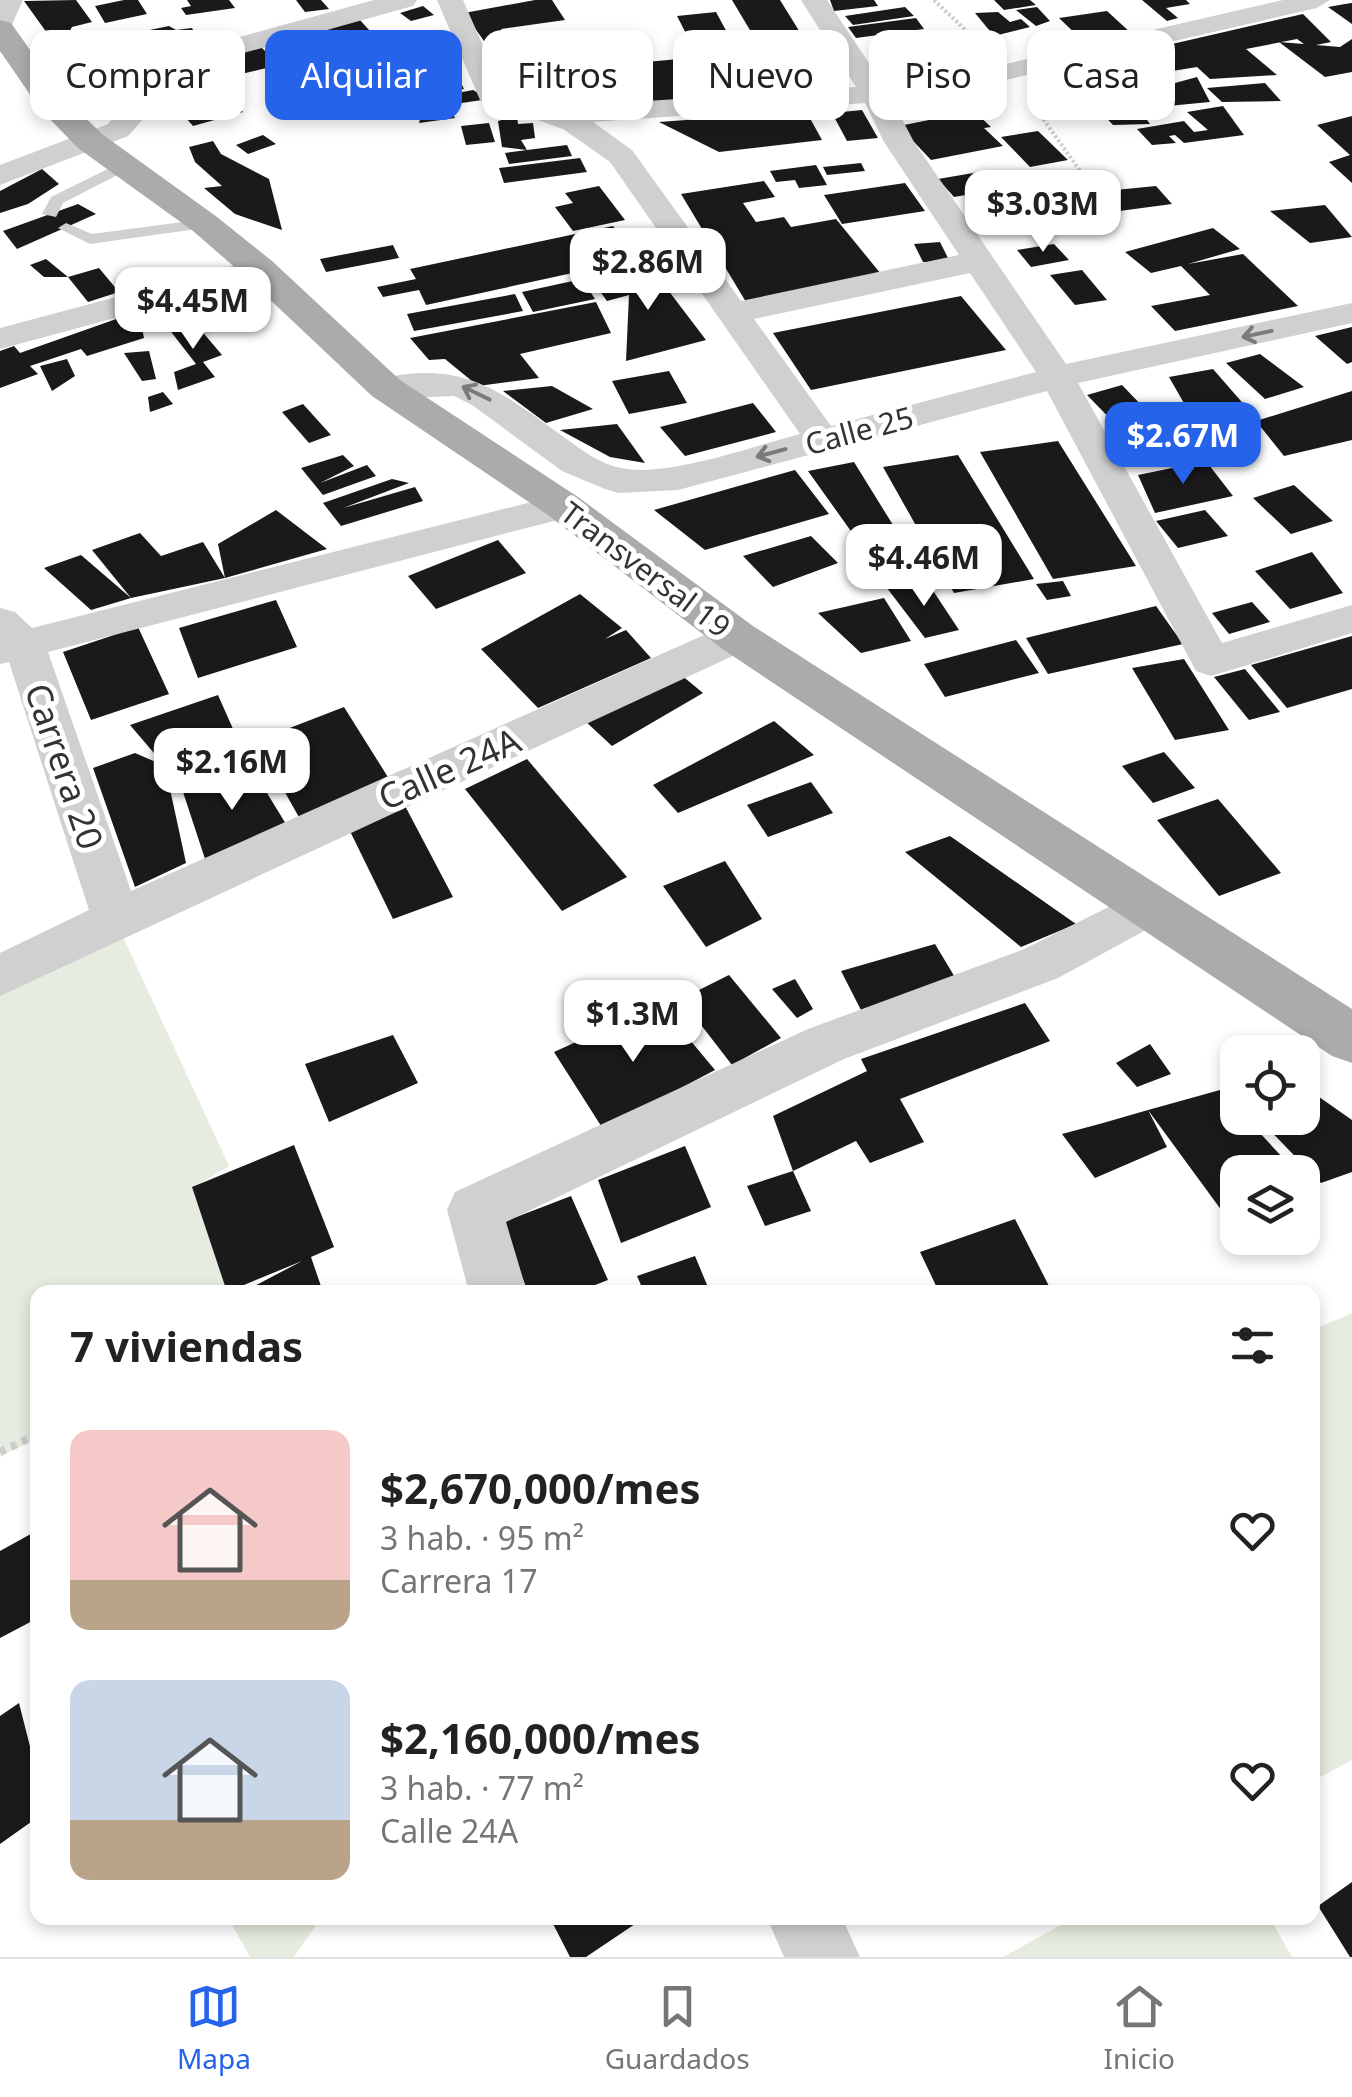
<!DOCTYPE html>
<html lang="es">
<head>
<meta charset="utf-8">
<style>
	body { margin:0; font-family:"Noto Sans",sans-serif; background:#f2f2f2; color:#222; height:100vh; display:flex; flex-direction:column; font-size:38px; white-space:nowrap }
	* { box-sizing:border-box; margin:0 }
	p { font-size:32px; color:#767676 }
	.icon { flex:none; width:55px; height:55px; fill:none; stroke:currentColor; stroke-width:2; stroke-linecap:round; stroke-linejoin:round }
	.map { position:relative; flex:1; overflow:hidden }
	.sheet { position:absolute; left:30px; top:1285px; width:1290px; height:640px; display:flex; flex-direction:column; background:#fff; border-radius:20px; box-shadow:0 5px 15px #0003 }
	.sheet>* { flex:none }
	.hud { position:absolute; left:30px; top:30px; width:1292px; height:90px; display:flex; gap:20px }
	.tools { position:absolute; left:1220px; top:1035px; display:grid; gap:20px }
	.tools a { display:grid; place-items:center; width:100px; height:100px; border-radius:20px; background:#fff; box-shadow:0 5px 15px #0003; font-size:50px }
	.price { position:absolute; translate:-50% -85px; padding:0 22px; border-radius:20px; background:#fff; color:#222; font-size:32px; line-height:65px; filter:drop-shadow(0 2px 5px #0008) }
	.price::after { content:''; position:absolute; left:50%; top:60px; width:30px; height:22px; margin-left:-15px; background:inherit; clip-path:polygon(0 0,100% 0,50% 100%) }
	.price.selected { background:#2563eb; color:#fff }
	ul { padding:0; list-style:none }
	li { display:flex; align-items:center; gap:30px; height:250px; padding:0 40px }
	li span { display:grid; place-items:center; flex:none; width:280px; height:200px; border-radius:20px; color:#555 }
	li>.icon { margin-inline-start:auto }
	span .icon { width:120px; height:120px; fill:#fffc; stroke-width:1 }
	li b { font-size:42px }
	h2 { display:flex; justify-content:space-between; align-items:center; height:120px; padding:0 40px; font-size:42px }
	.tag { padding:0 35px; border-radius:20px; background:#fff; box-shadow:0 5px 15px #0003; font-size:35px; line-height:90px }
	.tag.selected { background:#2563eb; color:#fff }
	.tab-bar { display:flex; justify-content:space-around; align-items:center; height:140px; border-top:2px solid #e0e0e0; background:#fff; font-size:28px; color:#767676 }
	.tab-bar a { display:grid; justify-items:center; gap:5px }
	.tab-bar .selected { color:#2563eb }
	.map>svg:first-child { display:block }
</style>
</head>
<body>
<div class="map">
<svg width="1352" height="1957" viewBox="0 0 1352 1957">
	<rect width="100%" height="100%" fill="#fff"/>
	<!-- green -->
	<path fill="#e6ecdf" d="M117 924 229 1166 192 1188 227 1292H38L37 1438 0 1457V982Z
		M1352 1313V1760L1313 1781V1330Z
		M228 1918H321L294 1957H250Z
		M1074 1918H1270L1292 1957H1003Z"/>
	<!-- building -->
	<path fill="#1a1a1a" d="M76 0 92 22 72 27 64 41 47 47 37 36 47 33 24 1Z
		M124 0H138L147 14 105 23 95 6Z
		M187 0H229L235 8 186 15 181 8 191 6Z
		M296 0H321L329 9 305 12Z
		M535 0H552L565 20 501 29 512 44 489 48 464 13Z
		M732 0H780L806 42 760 47Z
		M830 0H874L878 6 834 11Z
		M994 0H1030L1036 5 1004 10Z
		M1142 0H1186L1190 4 1166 8 1178 18 1167 21Z
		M1352 3V24L1328 7 1345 4Z
		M423 6 434 15 411 21 400 13Z
		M905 7 914 16 853 25 845 16Z
		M1037 7 1050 21 1036 26 1016 10Z
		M1107 11 1132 34 1083 41 1059 18Z
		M716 12 736 49 696 53 677 16Z
		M998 12 1010 22 1021 19 1030 27 994 36 975 13Z
		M1303 14 1331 42 1316 45 1340 47 1352 39V72L1325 77 1279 42 1304 44 1297 39 1246 49 1277 75 1210 79 1197 67 1148 75 1133 60 1126 61 1120 56Z
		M916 18 924 29 856 38 848 27Z
		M360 20 379 41 354 48 329 29Z
		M169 26 176 30 192 28 201 45 132 61 124 49 158 41 155 35 144 37 140 32Z
		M329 29 349 48 327 54 306 35Z
		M548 32 562 52 540 55 528 35Z
		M303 36 320 54 286 63 268 44Z
		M261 47 279 65 199 84 183 68Z
		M810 51 815 61 731 66 727 57Z
		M931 53 950 73 921 77 903 57Z
		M455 56 459 67 407 74 411 62Z
		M710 56 729 98 608 109 603 97 628 94 615 65Z
		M1114 57 1122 67 1083 74 1075 65Z
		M589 65 596 82 572 84 565 67Z
		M900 65 911 77 878 83 867 70Z
		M1122 67 1135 75 1115 82 1104 73Z
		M180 69 185 76 164 81 175 91 158 96 143 79Z
		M538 70 540 83 505 85 495 71Z
		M455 71 464 89 417 95 409 77Z
		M1197 77 1210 102 1168 106 1162 100 1151 101 1160 113 1149 115 1136 105 1141 104 1117 88 1147 83 1153 89Z
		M1265 83 1281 101 1222 102 1207 88Z
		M218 87 243 112 193 126 169 99Z
		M473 90 489 99 448 105 455 118 419 123 426 99Z
		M974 97 987 105 964 111 952 103Z
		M1136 105 1150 124 1113 125 1098 109Z
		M1223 106 1244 135 1184 143 1175 135 1169 136 1176 143 1152 145 1137 129 1184 121 1194 132 1208 130 1187 112Z
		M862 110 878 138 847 141 832 113Z
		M806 111 822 140 719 152 659 122Z
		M974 111 991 127 984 128 1003 146 931 160 899 126Z
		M517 116 518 124 533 123 535 138 521 140 527 150 567 145 572 156 509 164 505 153 527 150 502 147 498 121Z
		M1352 116V183L1329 162 1350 155 1317 125Z
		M489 123 495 142 466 145 461 126Z
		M1038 131 1068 160 1030 167 1001 137Z
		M263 135 276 144 248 154 236 145Z
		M213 141 221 154 269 179 282 230 235 214 204 188 222 186 195 162 189 147Z
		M580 158 587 172 504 183 499 168Z
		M861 163 865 171 827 175 823 167Z
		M816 165 827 185 799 188 795 180 776 182 770 171Z
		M42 169 59 184 28 204 0 213V191Z
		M979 172 995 190 954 197 938 179Z
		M764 181 775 197 743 203 756 222 784 217 791 227 836 219 881 274 746 302 681 194Z
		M905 183 925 211 842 224 824 195Z
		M1008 184 1029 185 1040 211 1021 214Z
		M599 186 625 220 573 231 555 207 573 203 565 193Z
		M1156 186 1172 204 1112 212 1095 192Z
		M78 204 96 214 17 249 3 231Z
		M1325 205 1352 237 1310 243 1270 211Z
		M613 226 637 259 426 305 419 290 383 297 377 287 416 279 410 269Z
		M1213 228 1240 249 1188 264 1243 254 1298 306 1175 331 1151 306 1210 295 1181 266 1151 273 1125 252Z
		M940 242 950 262H923L914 244Z
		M1054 244 1069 260 1031 267 1017 250Z
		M393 245 399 258 326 272 320 259Z
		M46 259 68 277 99 268 119 292 88 302 68 277H44L30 265Z
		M641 264 660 288 636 294 668 290 706 340 626 361 629 295 607 301 589 276Z
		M1082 270 1107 300 1075 305 1050 275Z
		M582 279 595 299 533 312 522 292Z
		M515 294 523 311 414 331 407 314Z
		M961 296 1006 350 811 390 773 333Z
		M182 302 186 313 142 328 144 338 87 356 81 349 30 366 38 374 0 388V351L14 346 20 353 136 312Z
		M596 302 611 333 520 354 539 378 478 386 445 359 429 360 410 338Z
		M189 316 222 355 203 362 215 377 178 390 174 372 196 364 165 324Z
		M1352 327V362L1347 364 1315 336Z
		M149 351 156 379 142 381 124 353Z
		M1260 354 1304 387 1265 399 1226 363Z
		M67 359 75 376 52 391 40 366Z
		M1213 369 1247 408 1193 419 1169 377Z
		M669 371 687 403 629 414 612 381Z
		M1122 385 1169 434 1130 439 1087 395Z
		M552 386 593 409 546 423 503 391Z
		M1352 391V440L1284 456 1256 421Z
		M163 392 173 404 150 412 148 397Z
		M753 403 776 432 685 456 660 427Z
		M303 404 331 435 309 443 282 412Z
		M617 424 645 463 610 457 560 430Z
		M1058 441 1136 566 1053 579 980 452Z
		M343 455 354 466 320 483 367 465 376 476 323 495 301 468Z
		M958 455 1034 579 954 593 883 467Z
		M1206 461 1233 496 1155 513 1138 475Z
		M854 462 906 546 868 555 808 471Z
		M795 470 829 514 705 550 654 510Z
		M392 479 409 483 343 508 415 487 423 501 341 526 323 503Z
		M1294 485 1333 521 1291 534 1253 498Z
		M276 510 327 549 225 578 218 544Z
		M1205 510 1228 536 1178 548 1156 521Z
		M140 533 161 556 203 542 225 578 131 598 92 550Z
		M811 536 838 563 773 587 743 556Z
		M498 540 526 573 436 609 408 576Z
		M1312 552 1343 593 1290 609 1255 571Z
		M81 555 131 598 91 610 44 568Z
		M926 580 959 630 925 638 887 588Z
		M1063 581 1071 596 1047 600 1036 584Z
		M580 594 622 628 605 639 626 630 651 658 538 708 481 649Z
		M884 598 911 641 861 653 818 613Z
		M276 600 297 647 198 678 179 628Z
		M1252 602 1270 622 1229 634 1212 613Z
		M1156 606 1183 644 1048 674 1026 638Z
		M138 627 169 694 91 720 63 652Z
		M1352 636V689L1287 708 1251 665Z
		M1016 640 1039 673 945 697 924 664Z
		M1184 659 1229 730 1175 740 1132 668Z
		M674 669 703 693 612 746 584 720Z
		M1245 669 1280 712 1249 720 1214 677Z
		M218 695 241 747 165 766 130 725Z
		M344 707 391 782 300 819 256 741Z
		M774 721 814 755 678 813 653 785Z
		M1164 752 1195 788 1153 803 1122 766Z
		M135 753 165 766 186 863 135 887 93 768Z
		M527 759 627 877 562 911 465 789Z
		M248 762 289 829 207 865 183 792Z
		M811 782 833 813 768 837 747 805Z
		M1218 799 1281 873 1219 896 1157 820Z
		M403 802 453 897 393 919 346 823Z
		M950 836 1076 924 1021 947 905 852Z
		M725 861 762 919 706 947 663 886Z
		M935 944 959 984 863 1014 841 971Z
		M729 975 781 1038 732 1065 681 999Z
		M795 979 813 1009 797 1018 772 989Z
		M1025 1003 1050 1041 900 1099 924 1142 870 1163 856 1141 793 1171 773 1116 867 1071 861 1059Z
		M660 1004 715 1070 603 1129 554 1052Z
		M393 1035 418 1083 329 1122 305 1064Z
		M1150 1044 1171 1074 1137 1087 1116 1063Z
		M1302 1085 1352 1120V1172L1321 1183 1258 1118H1302Z
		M1220 1090 1238 1109V1118H1246L1295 1171 1238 1172V1202L1222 1211 1148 1110 1167 1147 1095 1178 1062 1134 1103 1123 1148 1110Z
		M294 1145 334 1247 311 1257 323 1292H243L302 1261 227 1292 192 1187Z
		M685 1146 711 1207 621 1243 598 1180Z
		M793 1171 811 1211 765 1226 747 1186Z
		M571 1196 608 1280 577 1292H528L501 1223Z
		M1015 1219 1052 1292H939L920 1252Z
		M695 1256 710 1292H644L637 1276Z
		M38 1530V1618L0 1638V1551Z
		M19 1703 38 1778V1817L0 1844V1716Z
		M1352 1882V1957H1350L1318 1906Z
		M550 1918H644L586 1957H570Z"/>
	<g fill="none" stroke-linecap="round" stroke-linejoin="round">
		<!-- path-far1 -->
		<path stroke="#cdcdcd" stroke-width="4" stroke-dasharray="2.5 2.5" stroke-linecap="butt" d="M934 0 978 42
			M1029 99 1095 192"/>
		<!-- path -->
		<path stroke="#cdcdcd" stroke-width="8" stroke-dasharray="6 6" stroke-linecap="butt" d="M0 1452 38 1434"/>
		<!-- lane -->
		<path fill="#d0d0d0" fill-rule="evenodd" d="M122 162 130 167 127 170 63 203 56 217 42 214 51 197Z
			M205 219 211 221V227L90 244 58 228 66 223 92 234Z"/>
		<!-- street -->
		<path fill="#d0d0d0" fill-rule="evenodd" d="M0 0H23L10 29 0 31Z
			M374 0H417L413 6 150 79 135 89 144 118 128 136 0 185V165L108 124 114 117 107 89 118 73 130 67Z
			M437 0H463L502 89 556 107 856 87 801 0H827L883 84 1010 63 1283 0H1330L1317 8 1010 79 892 100 914 142 1066 364 1352 303V323L1078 383 1222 643 1352 605V633L1211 676 1196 671 1047 391 678 490 618 493 605 489 562 471 472 405 454 396 386 399 373 396 368 388 373 380C460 359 495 387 561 435 579 448 599 464 621 468 666 478 754 446 800 434L610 162 563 129 480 100ZM865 103 884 142 959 255 741 301 632 150 593 122ZM970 273 1036 372 831 426 754 319Z
			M259 259 271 262 275 269 271 276 0 349V328Z
			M563 494 577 497 582 506 577 515 48 652 131 891 722 627 737 623 752 627 758 637 752 647 0 996V953L89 910 9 662 0 664V608L15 612 32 628Z
			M1149 887 1166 893 1173 906 1166 919 1058 978 844 1059 506 1222 527 1292H469L447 1210 455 1192 808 1029 1022 950Z
			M767 1918H842L860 1957H784Z"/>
		<!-- primary -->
		<path fill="#ababab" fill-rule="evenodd" d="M0 20 11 23 62 95 102 134 217 217 272 261 400 380 578 497 753 626 1352 1009V1063L1332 1056 721 648 548 515 372 396 246 277 193 231 78 148 40 109 0 51Z"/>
	</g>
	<!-- one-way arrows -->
	<defs><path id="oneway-shaft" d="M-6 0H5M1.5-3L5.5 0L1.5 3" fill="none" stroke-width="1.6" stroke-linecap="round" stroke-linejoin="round" transform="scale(2.5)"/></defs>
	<g stroke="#7a7a7a">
		<use href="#oneway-shaft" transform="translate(1257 334) rotate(168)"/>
		<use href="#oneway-shaft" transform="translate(476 393) rotate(-154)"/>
		<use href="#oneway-shaft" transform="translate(771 453) rotate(165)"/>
	</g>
	<g text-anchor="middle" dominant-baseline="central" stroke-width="10" stroke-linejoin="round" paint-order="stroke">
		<!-- far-street labels -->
		<g font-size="30" fill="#333" stroke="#fff">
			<text transform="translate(859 430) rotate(-15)">Calle 25</text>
			<text transform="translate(646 569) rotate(37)">Transversal 19</text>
		</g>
		<!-- street labels -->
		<g font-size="35" fill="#333" stroke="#fff">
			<text transform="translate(65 766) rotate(71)">Carrera 20</text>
			<text transform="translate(449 768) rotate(-24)">Calle 24A</text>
		</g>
	</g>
</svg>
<div class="tools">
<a><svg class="icon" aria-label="locate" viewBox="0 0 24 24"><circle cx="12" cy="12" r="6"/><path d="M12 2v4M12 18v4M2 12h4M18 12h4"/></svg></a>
<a><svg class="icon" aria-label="layers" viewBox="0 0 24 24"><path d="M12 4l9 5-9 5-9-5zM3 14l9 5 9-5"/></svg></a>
</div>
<b class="price" style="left:1043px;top:255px">$3.03M</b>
<b class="price" style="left:648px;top:313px">$2.86M</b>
<b class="price" style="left:193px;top:352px">$4.45M</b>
<b class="price selected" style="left:1183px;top:487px">$2.67M</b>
<b class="price" style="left:924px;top:609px">$4.46M</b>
<b class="price" style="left:232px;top:813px">$2.16M</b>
<b class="price" style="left:633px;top:1065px">$1.3M</b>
<div class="hud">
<a class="tag">Comprar</a>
<a class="tag selected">Alquilar</a>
<a class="tag">Filtros</a>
<a class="tag">Nuevo</a>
<a class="tag">Piso</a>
<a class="tag">Casa</a>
</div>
<section class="sheet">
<h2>7 viviendas<svg class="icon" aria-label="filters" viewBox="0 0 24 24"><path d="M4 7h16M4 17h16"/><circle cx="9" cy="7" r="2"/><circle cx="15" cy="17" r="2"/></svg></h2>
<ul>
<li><span style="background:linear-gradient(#f6c9c9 75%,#b9a48a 0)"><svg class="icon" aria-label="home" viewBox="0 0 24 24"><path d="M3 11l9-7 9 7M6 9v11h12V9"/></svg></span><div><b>$2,670,000/mes</b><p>3 hab. · 95 m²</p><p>Carrera 17</p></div><svg class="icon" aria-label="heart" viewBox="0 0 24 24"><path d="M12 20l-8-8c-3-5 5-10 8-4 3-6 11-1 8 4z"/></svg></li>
<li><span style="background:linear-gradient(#c9d6e8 70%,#b9a48a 0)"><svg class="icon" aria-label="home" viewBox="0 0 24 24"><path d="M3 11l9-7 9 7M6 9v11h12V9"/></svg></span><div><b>$2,160,000/mes</b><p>3 hab. · 77 m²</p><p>Calle 24A</p></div><svg class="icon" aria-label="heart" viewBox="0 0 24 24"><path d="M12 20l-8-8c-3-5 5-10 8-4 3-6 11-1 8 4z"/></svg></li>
</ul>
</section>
</div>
<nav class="tab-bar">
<a class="selected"><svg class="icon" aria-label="map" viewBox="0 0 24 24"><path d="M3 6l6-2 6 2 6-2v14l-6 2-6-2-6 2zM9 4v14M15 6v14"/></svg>Mapa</a>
<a><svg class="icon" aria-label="saved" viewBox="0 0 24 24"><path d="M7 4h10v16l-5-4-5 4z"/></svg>Guardados</a>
<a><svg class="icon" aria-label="home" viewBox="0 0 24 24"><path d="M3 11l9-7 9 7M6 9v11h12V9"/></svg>Inicio</a>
</nav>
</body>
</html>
